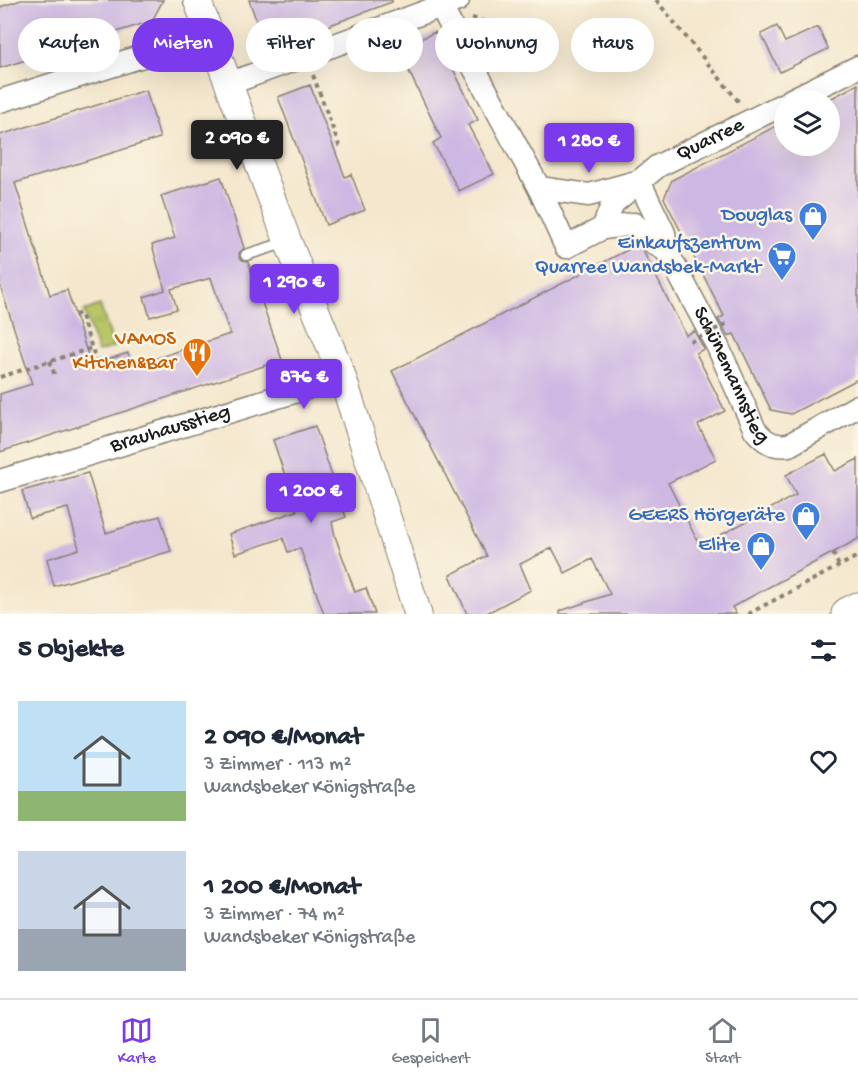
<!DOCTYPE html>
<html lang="de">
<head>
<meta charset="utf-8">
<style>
	body { margin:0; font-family:"Gochi Hand",sans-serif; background:#f2f2f3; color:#1f2937; height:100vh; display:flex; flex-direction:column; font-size:22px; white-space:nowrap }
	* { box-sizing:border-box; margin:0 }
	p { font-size:20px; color:#747a83 }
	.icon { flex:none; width:33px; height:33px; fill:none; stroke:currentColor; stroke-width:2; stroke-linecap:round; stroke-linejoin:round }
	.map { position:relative; height:614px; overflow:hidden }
	.sheet { display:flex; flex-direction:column; background:#fff; flex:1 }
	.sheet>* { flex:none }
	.banner { position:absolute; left:18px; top:18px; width:822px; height:54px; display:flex; gap:12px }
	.buttons { position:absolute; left:774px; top:90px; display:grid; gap:12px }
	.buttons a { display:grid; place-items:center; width:66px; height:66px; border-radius:50%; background:#fff; box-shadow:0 6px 24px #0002; font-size:30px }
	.price { position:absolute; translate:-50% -51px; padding:0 14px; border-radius:6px; background:#7c3aed; color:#fff; font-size:20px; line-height:39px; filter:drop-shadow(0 2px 3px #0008) }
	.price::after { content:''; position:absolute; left:50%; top:36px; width:18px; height:14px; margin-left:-9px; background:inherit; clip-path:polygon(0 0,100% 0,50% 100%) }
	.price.active { background:#222; color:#fff }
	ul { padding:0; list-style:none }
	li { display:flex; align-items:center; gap:18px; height:150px; padding:0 18px }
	li span { display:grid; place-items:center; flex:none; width:168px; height:120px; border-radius:0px; color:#555 }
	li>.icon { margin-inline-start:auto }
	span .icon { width:72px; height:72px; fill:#fffc; stroke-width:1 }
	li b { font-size:26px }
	h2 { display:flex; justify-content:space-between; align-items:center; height:72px; padding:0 18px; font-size:26px }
	.tag { padding:0 21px; border-radius:27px; background:#fff; box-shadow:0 6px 24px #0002; font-size:21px; line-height:54px }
	.tag.active { background:#7c3aed; color:#fff }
	.tabs { display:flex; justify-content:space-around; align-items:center; height:84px; border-top:2px solid #e0e1e3; background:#fff; font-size:16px; color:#747a83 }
	.tabs a { display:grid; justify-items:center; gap:3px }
	.tabs .active { color:#7c3aed }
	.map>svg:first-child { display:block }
</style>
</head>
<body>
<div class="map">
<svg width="858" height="614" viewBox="0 0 858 614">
	<defs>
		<pattern id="park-tufts" width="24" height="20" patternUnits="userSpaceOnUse" patternTransform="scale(1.5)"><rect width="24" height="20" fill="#b8c668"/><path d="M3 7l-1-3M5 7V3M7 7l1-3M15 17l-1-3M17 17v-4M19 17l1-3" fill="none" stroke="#9eaa5a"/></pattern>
	</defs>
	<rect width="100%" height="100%" fill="#fcf5e5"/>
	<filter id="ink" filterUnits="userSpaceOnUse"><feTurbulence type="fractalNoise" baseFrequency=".0167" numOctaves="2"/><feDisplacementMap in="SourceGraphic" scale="12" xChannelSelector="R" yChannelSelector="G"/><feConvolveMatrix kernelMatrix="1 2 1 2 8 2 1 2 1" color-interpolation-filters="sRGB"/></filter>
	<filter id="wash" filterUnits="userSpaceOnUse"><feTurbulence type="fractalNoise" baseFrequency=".008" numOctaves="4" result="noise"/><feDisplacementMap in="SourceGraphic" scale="24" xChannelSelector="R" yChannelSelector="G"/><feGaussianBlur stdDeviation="1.35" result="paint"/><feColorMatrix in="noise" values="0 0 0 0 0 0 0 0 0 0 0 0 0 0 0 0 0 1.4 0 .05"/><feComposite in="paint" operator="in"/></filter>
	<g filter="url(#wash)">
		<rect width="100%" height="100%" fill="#f4e7cd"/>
		<!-- park -->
		<path fill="url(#park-tufts)" stroke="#6a7142" stroke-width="1.5" d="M100 305 114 347 98 352 84 311Z"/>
		<g id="blocks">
			<!-- building -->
			<path fill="#cdb7e3" d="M21 0H163L152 21 0 68V7Z
				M249 0H392V2L287 41 284 32 263 39Z
				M777 26 785 42 818 27 828 49 780 72 761 34Z
				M435 32 478 120 468 125 494 174 459 191 433 143 441 138 404 61 412 57 406 46Z
				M858 84V379L791 414 771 410 734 334 728 336 718 319 724 316 664 198 672 180 784 122V146H830V99Z
				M310 85 345 177 351 174 365 210 326 225 278 97Z
				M146 90 160 138 15 183 50 295 67 290 91 365 128 353 133 366 230 334 211 278 171 289 177 309 150 317 144 297 165 290 152 245 175 238 161 196 221 177 244 248 239 253V258L248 262 282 360 0 452V394L32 384 0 285V135Z
				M637 245 643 251 686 335 694 331 704 349 696 353 725 411 698 425 716 459 668 483 700 546 796 495 786 475 826 454 835 471 858 459V539L732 607 736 614H560V611L610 594 592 559 565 573 552 548 520 564 531 590 485 614H467L450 575 487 556 392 371Z
				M315 426 346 517 332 522 335 536 355 592 366 588 375 614H324L300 548 288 552 283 538 235 554 229 534 297 511 273 440Z
				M88 473 106 533 160 516 171 551 54 586 47 559 79 549 68 508 30 518 22 491Z"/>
		</g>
	</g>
	<g filter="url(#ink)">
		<use href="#blocks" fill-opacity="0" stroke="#888274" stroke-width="1.5"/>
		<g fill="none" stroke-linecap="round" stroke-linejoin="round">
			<!-- service casing -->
			<g stroke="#888274" stroke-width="13">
				<path id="service" d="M246 255 287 242"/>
			</g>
			<!-- minor casing -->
			<g stroke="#888274" stroke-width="25">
				<g id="minor">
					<path id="s1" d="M441 7 539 188 566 247 603 228 613 203 658 166 784 104"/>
					<path d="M228 84 458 0"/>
					<path d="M791 100 858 67"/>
					<path d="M0 101 209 35"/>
					<path id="s2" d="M639 181 664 233 666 250 718 347 755 430C765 442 773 447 789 445L858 406"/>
					<path d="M539 188 589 195 632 183"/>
					<path d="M603 228 634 224 655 244 666 250"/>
					<path id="s3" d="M0 481 304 389 341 373"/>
				</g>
			</g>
			<!-- tertiary casing -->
			<g stroke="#888274" stroke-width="29">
				<path id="tertiary" d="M197 0 288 242 341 373 418 614"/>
			</g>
			<!-- primary casing -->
			<g stroke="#888274" stroke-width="35">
				<path id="primary" d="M848 614 858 609"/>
			</g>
			<!-- path -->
			<path stroke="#888274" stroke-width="4" stroke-dasharray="4.5 4.5" stroke-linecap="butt" d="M656 0 739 102
				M472 18 483 21
				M59 49 62 59
				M313 75 340 148
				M75 315 80 313 97 363
				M50 361 55 376
				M0 377 92 348
				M833 553 839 566
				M748 614 858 556"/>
			<!-- service -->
			<use href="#service" stroke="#fff" stroke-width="10"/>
			<!-- minor -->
			<use href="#minor" stroke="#fff" stroke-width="22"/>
			<!-- tertiary -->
			<use href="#tertiary" stroke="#fff" stroke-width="27"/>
			<!-- primary -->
			<use href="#primary" stroke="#fff" stroke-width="33"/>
			<!-- path-bridge -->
			<path stroke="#888274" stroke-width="4" stroke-dasharray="4.5 4.5" stroke-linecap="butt" d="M690 342 728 323"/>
		</g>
	</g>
	<!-- icons -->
	<defs>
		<g id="shop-pin" transform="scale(1.5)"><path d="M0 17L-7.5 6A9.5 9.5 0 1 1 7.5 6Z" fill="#3f7fe0" stroke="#fcf5e5"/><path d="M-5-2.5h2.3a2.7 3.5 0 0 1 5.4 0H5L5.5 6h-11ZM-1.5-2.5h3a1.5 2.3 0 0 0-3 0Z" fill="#fff"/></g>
		<g id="supermarket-pin" transform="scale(1.5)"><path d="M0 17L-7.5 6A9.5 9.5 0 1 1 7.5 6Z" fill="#3f7fe0" stroke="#fcf5e5"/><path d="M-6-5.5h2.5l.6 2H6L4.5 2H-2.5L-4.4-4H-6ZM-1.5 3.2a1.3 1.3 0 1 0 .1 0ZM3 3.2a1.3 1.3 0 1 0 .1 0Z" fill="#fff"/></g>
		<g id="restaurant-pin" transform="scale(1.5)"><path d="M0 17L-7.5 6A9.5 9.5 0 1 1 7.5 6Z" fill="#e8710a" stroke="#fcf5e5"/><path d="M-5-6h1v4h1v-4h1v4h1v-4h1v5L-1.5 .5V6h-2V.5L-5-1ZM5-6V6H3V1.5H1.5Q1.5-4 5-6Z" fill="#fff"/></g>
	</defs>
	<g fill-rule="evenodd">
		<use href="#shop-pin" x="813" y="216"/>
		<use href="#supermarket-pin" x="782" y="256"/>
		<use href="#restaurant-pin" x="197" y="352"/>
		<use href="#shop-pin" x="806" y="516"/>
		<use href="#shop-pin" x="761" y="546"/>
	</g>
	<g text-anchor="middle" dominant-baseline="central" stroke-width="5" stroke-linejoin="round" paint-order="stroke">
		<!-- street labels -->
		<g font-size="21" fill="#1c1c1c" stroke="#fcf5e5">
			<text stroke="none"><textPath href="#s1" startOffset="456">Quarree</textPath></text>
			<text stroke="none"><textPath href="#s2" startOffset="216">Schünemannstieg</textPath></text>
			<text stroke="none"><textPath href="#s3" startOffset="178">Brauhausstieg</textPath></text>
		</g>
		<!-- shop labels -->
		<g font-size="21" fill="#366cbe" stroke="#fcf5e5" text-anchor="end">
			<text x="792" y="216">Douglas</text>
			<text x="761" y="244">Einkaufszentrum<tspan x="761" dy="24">Quarree Wandsbek-Markt</tspan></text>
			<text x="785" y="516">GEERS Hörgeräte</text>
			<text x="740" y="546">Elite</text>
		</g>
		<!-- food labels -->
		<g font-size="21" fill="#c56008" stroke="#fcf5e5" text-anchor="end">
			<text x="176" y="340">VAMOS<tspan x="176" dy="24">Kitchen&amp;Bar</tspan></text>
		</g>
	</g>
</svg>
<div class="buttons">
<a><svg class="icon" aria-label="layers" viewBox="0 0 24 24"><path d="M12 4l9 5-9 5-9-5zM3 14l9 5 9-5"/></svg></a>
</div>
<b class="price active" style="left:237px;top:171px">2 090 €</b>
<b class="price" style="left:589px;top:174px">1 280 €</b>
<b class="price" style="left:294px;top:315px">1 290 €</b>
<b class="price" style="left:304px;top:410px">876 €</b>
<b class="price" style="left:311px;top:524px">1 200 €</b>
<div class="banner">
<a class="tag">Kaufen</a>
<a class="tag active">Mieten</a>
<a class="tag">Filter</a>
<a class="tag">Neu</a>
<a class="tag">Wohnung</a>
<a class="tag">Haus</a>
</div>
</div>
<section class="sheet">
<h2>5 Objekte<svg class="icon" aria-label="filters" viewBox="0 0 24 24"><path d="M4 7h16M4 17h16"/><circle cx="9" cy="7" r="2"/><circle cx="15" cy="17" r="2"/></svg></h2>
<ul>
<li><span style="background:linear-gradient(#bfe0f5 75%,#8fb573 0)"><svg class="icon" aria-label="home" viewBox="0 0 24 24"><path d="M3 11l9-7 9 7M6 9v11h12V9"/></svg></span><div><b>2 090 €/Monat</b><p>3 Zimmer · 113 m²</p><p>Wandsbeker Königstraße</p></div><svg class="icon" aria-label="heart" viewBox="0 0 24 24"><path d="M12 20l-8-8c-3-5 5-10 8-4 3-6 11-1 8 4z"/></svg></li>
<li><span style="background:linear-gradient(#c9d6e8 65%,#9aa5b1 0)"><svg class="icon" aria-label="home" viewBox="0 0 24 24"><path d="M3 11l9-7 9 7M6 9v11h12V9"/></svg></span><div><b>1 200 €/Monat</b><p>3 Zimmer · 74 m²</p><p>Wandsbeker Königstraße</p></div><svg class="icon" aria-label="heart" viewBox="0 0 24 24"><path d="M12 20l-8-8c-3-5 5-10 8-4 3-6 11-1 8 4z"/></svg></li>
</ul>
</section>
<nav class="tabs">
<a class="active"><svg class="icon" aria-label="map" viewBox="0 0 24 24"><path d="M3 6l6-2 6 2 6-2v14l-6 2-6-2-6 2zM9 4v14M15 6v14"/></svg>Karte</a>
<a><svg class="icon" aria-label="saved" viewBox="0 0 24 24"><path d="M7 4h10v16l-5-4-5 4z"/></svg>Gespeichert</a>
<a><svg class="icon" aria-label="home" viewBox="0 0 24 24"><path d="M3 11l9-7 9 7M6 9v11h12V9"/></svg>Start</a>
</nav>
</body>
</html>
